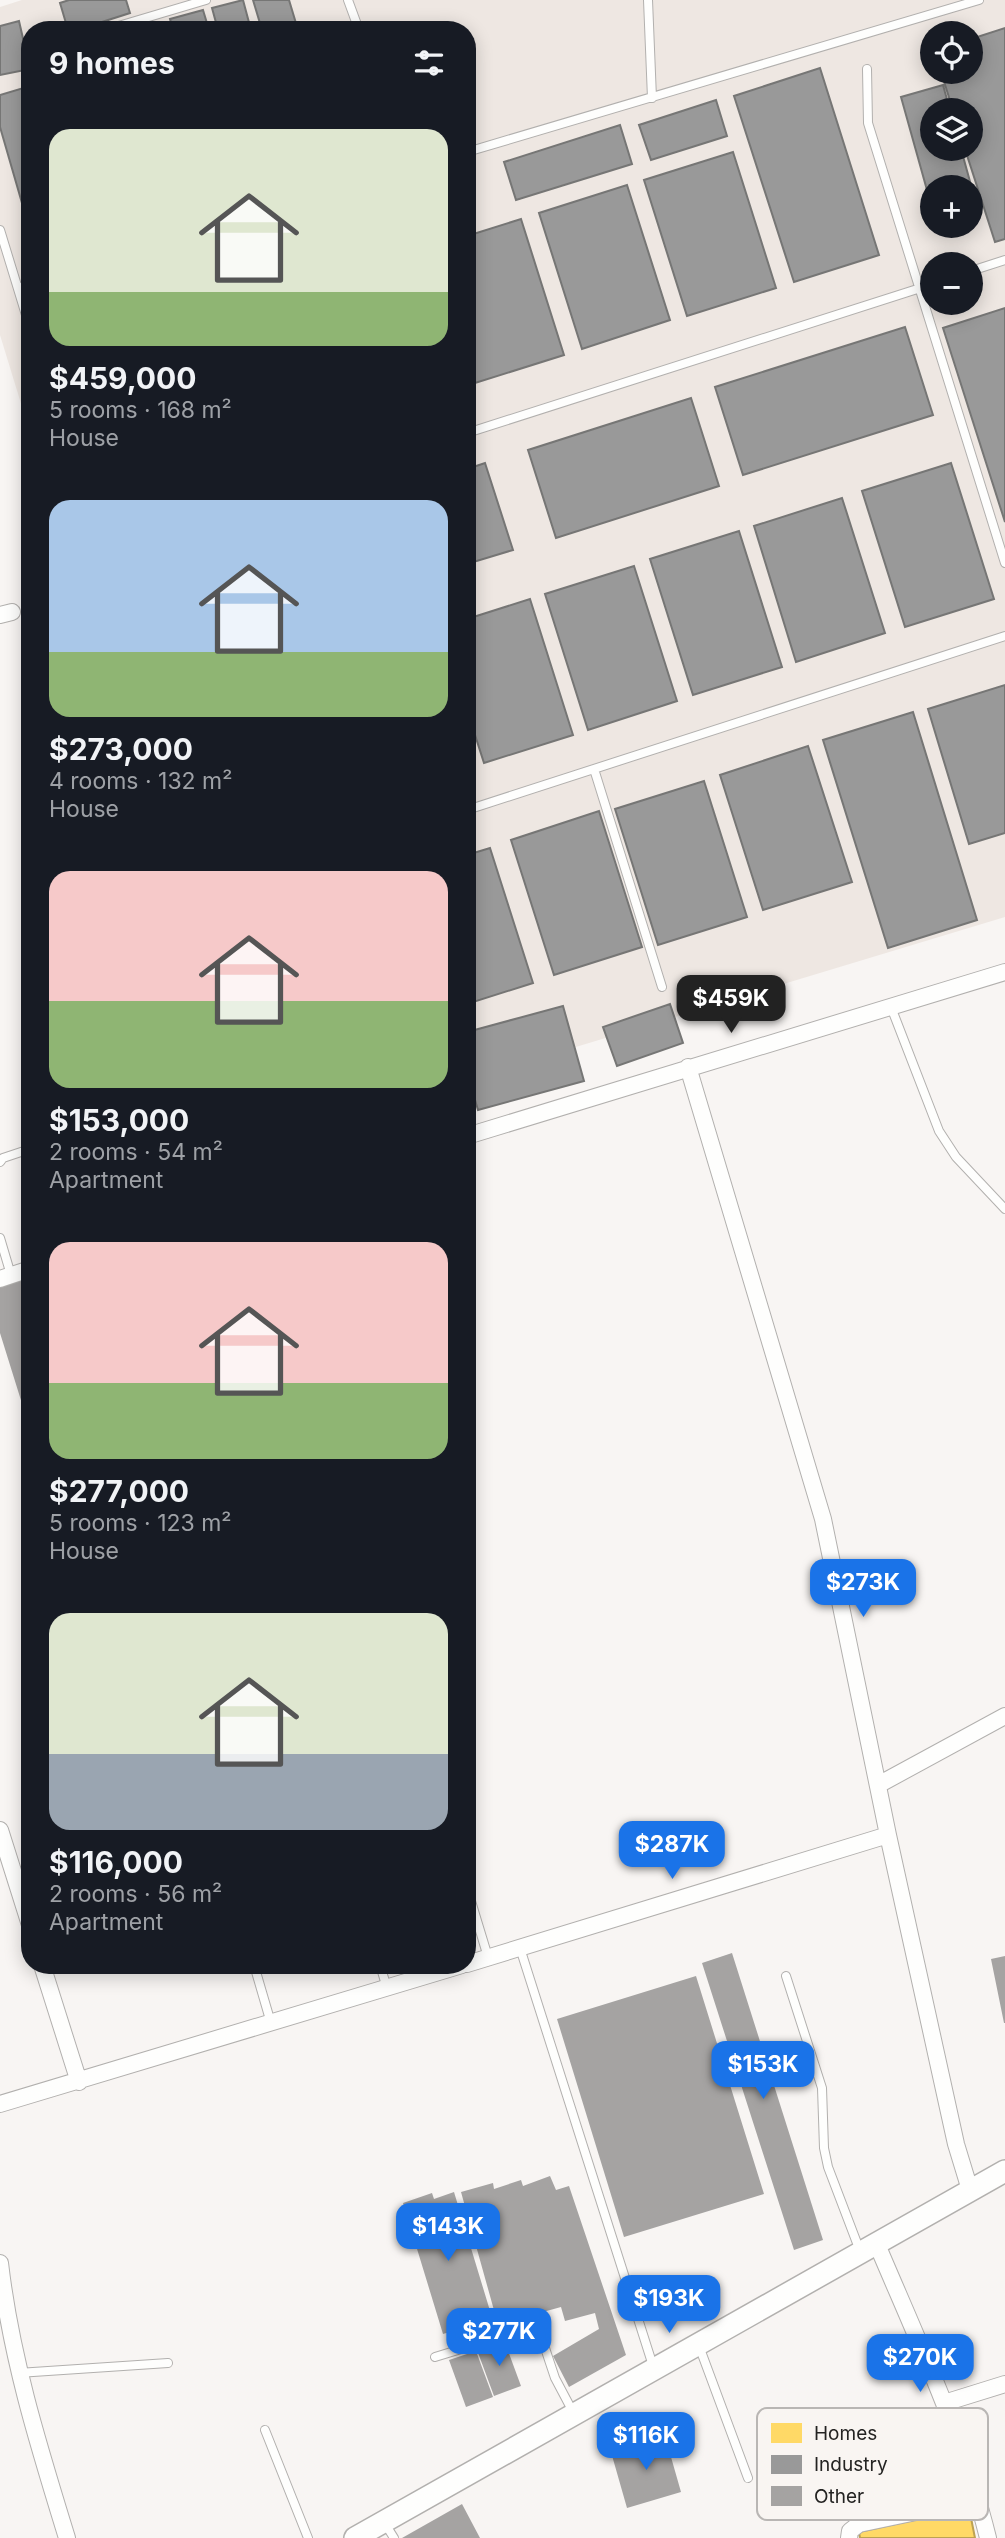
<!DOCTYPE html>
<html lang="en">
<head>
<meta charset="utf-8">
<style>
	body { margin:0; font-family:Inter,sans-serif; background:#242831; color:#f1f3f6; height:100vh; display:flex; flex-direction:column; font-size:26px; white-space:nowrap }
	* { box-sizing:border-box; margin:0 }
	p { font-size:23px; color:#9ea1a6 }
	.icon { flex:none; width:38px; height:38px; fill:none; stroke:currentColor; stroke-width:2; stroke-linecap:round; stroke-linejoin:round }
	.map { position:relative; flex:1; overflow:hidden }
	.details { position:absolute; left:21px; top:21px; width:455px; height:1953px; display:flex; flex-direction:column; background:#171b24; border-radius:28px; box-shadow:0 4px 18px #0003 }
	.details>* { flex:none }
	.tools { position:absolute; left:920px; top:21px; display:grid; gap:14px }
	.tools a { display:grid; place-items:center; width:63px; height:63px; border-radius:50%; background:#171b24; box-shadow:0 4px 18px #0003; font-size:35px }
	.price { position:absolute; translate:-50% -60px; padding:0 16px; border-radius:14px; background:#1a73e8; color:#fff; font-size:23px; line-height:46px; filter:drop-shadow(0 2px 4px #0008) }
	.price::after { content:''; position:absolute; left:50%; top:42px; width:21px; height:16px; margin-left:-10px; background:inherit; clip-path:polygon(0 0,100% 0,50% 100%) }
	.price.selected { background:#222; color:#fff }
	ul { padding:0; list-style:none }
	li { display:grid; align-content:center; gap:14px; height:371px; padding:0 28px }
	li span { display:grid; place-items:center; height:217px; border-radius:21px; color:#555 }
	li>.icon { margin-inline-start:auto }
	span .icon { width:126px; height:126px; fill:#fffc; stroke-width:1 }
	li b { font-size:30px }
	h2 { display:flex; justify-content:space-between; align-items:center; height:84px; padding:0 28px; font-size:30px }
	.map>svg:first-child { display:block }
</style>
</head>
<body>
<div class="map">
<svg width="1005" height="2538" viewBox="0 0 1005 2538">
	<rect width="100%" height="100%" fill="#f8f5f3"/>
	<!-- built -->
	<path fill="#eee7e2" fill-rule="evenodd" d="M22 0H1005V917L467 1080V30H30V433L0 335V7ZM933 33H971V72H933ZM933 110H971V149H933ZM933 187H971V226H933ZM933 264H971V303H933Z"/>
	<!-- homes -->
	<path fill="#ffd966" stroke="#bda252" stroke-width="2" d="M969 2508 975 2538H860L859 2532Z"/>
	<!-- industry -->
	<path fill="#999" stroke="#767675" stroke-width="2" d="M69 0H126L130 13 77 30H68L60 3Z
		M243 0 251 30H218L212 8Z
		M253 0H289L298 30H262Z
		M203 10 209 30H173L170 19Z
		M19 21 30 69 0 75V26Z
		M1005 28V239L995 242 965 149H971V110H953L941 72H971V39Z
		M820 68 879 255 794 282 734 96Z
		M943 85 950 110H933V149H961L974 196 971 197V187H933L932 208 901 97Z
		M30 86V208L24 210 0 127V95Z
		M716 100 727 136 651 160 639 125Z
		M620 125 632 164 516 200 504 162Z
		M733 152 776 288 687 316 644 180Z
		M627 185 670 320 582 349 539 213Z
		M521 219 564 355 475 383 467 357V236Z
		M1005 308V522L943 328Z
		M905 327 933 415 743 475 715 387Z
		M691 398 719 486 556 538 528 450Z
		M485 463 513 550 467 564V469Z
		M951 463 994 599 905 627 862 491Z
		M842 498 885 633 796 662 754 526Z
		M739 531 782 667 693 695 650 559Z
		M634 566 677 701 588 730 545 594Z
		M530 599 573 735 484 763 467 710V619Z
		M1005 685V833L969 844 928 709Z
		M913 712 977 920 888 948 823 740Z
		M808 746 852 882 763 910 720 775Z
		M704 781 747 917 658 945 615 809Z
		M599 811 642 947 554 975 511 840Z
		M490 848 533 983 467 1004V855Z
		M670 1004 683 1043 617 1066 603 1027Z
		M563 1006 584 1081 478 1110 467 1073V1032Z"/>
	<!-- building -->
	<path fill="#a5a3a2" d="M30 1277V1426H29L0 1333V1286Z
		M732 1953 823 2240 794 2250 702 1963Z
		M1005 1956V2023H1004L991 1959Z
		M696 1976 764 2194 624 2237 557 2019Z
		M550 2176 556 2190 569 2186 626 2355 569 2387 553 2356 599 2329 595 2313 565 2321 561 2307 532 2315 531 2311 497 2321 461 2192 493 2183 494 2189 521 2180 523 2186Z
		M454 2192 494 2324 472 2331 470 2326 443 2334 403 2203 432 2193 434 2199Z
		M504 2340 521 2386 494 2396 477 2350Z
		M476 2351 493 2397 466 2407 449 2360Z
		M665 2436 681 2492 627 2508 611 2452Z
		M462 2504 480 2538H402Z"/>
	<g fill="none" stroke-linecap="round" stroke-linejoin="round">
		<!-- service casing -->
		<g stroke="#b2b0ae" stroke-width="10">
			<path id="service" d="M348 0 359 30
				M648 0 652 98
				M105 30 206 0
				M867 69 868 123 1005 563
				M467 152 979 0
				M0 230 30 328
				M971 271 1005 260
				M18 288 30 285
				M467 433 933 284
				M594 769 662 987
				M467 810 1005 636
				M891 1007 939 1131 956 1157 1005 1209
				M0 1162 3 1158 30 1149
				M0 1238 11 1275
				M467 1888 488 1957
				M520 1948 654 2369
				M254 1965 271 2023
				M380 1965 387 1988
				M786 1976 822 2088 824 2148 828 2167 860 2251
				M699 2346 748 2478
				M435 2357 536 2326 539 2330 555 2378 573 2412
				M18 2373 168 2363
				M265 2430 308 2538
				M384 2522 394 2538"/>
		</g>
		<!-- minor casing -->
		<g stroke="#b2b0ae" stroke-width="18">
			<path id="minor" d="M0 615 12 612
				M688 1067 823 1519 888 1835 956 2144 970 2190
				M467 1136 1005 972
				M0 1279 30 1269
				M878 1785 1005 1716
				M0 1830 30 1925
				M467 1964 888 1835
				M42 1965 79 2082
				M0 2104 462 1965
				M876 2242C917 2339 963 2436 988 2538
				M0 2263C11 2358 39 2447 67 2538
				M944 2403 1005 2384
				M849 2538 850 2531 859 2524 978 2499"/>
		</g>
		<!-- tertiary casing -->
		<g stroke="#b2b0ae" stroke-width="24">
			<path id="tertiary" d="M355 2538 1005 2171"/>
		</g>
		<!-- service -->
		<use href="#service" stroke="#fefefd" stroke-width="8"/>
		<!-- minor -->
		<use href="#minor" stroke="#fefefd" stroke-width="16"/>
		<!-- tertiary -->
		<use href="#tertiary" stroke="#fefefd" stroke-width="21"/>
	</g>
	<!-- legend -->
	<rect x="757" y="2408" width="231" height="112" rx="10" fill="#f9f5f2" stroke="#b9b6b4" stroke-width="2"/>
	<rect x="771" y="2423" width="31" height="20" fill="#ffd966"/>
	<rect x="771" y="2455" width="31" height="19" fill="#999"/>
	<rect x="771" y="2486" width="31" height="20" fill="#a5a3a2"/>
	<g font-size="19" fill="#242322">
		<text x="814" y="2440">Homes</text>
		<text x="814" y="2471">Industry</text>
		<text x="814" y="2503">Other</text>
	</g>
</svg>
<div class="tools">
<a><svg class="icon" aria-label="locate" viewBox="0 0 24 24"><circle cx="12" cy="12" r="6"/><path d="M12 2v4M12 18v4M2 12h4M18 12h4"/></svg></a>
<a><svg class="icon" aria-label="layers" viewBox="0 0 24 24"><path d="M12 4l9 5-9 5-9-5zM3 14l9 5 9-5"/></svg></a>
<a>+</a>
<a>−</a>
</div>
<b class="price selected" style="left:731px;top:1035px">$459K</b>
<b class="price" style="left:863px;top:1619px">$273K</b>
<b class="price" style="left:672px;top:1881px">$287K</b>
<b class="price" style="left:763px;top:2101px">$153K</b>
<b class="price" style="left:448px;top:2263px">$143K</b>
<b class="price" style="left:669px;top:2335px">$193K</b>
<b class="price" style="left:499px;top:2368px">$277K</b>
<b class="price" style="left:920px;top:2394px">$270K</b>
<b class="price" style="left:646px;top:2472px">$116K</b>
<section class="details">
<h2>9 homes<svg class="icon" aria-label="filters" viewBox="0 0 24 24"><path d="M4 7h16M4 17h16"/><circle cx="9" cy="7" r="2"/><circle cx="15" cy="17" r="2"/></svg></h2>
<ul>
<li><span style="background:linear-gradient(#dfe7d0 75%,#8fb573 0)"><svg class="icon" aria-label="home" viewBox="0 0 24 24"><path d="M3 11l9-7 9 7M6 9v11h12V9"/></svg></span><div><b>$459,000</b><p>5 rooms · 168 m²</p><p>House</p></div></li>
<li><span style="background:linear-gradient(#a9c7e8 70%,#8fb573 0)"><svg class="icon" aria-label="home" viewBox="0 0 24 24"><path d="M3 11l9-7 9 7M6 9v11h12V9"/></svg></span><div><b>$273,000</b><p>4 rooms · 132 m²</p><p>House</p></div></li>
<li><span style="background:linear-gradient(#f6c9c9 60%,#8fb573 0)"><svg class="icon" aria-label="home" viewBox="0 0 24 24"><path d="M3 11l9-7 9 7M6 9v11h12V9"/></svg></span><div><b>$153,000</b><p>2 rooms · 54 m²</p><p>Apartment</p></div></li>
<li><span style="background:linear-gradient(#f6c9c9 65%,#8fb573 0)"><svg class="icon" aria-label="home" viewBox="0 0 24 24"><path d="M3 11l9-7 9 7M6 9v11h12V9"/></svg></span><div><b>$277,000</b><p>5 rooms · 123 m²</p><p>House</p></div></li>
<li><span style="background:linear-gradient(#dfe7d0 65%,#9aa5b1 0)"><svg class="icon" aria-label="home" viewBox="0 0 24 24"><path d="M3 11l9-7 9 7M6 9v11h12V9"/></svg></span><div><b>$116,000</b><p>2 rooms · 56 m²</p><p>Apartment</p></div></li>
</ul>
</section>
</div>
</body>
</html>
